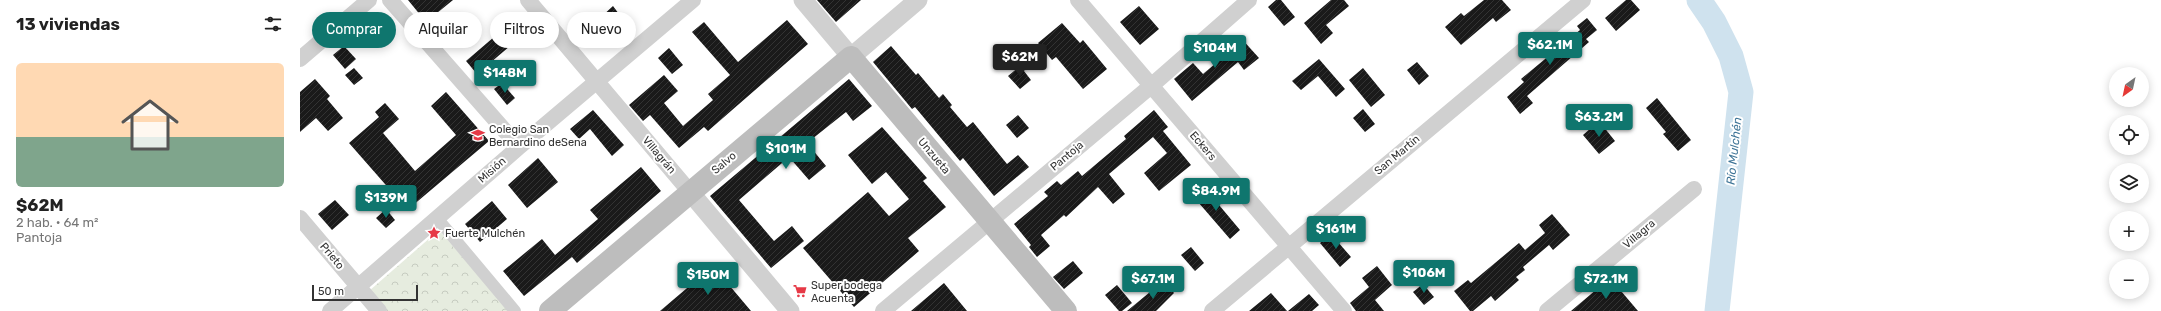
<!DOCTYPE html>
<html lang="es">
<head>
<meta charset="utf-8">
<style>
	body { margin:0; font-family:Rubik,sans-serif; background:#f2f2f2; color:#222; height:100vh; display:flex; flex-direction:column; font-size:15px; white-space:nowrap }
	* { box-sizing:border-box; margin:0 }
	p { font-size:13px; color:#767676 }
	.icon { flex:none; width:22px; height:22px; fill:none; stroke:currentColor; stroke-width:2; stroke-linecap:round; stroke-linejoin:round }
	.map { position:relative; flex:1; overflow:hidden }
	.sheet { display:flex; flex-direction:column; background:#fff; width:300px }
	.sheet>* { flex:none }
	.top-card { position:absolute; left:12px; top:12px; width:380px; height:36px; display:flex; gap:8px }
	.needle { width:26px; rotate:213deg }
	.buttons { position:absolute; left:1809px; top:67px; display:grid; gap:8px }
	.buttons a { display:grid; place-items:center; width:40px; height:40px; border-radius:50%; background:#fff; box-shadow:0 2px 10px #0003; font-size:20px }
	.scale { position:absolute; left:12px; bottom:10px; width:106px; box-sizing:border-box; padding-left:4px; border:2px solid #333; border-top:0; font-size:11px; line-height:14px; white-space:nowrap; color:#333; -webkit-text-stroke:3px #fff; paint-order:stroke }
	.price { position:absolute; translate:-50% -34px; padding:0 9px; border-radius:4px; background:#0f766e; color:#fff; font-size:13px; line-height:26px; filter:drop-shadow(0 1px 2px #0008) }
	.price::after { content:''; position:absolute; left:50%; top:24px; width:12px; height:9px; margin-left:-6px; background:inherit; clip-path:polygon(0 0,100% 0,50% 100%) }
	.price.active { background:#222; color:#fff }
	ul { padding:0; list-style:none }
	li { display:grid; align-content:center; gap:8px; height:212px; padding:0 16px }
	li span { display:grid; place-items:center; height:124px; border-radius:6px; color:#555 }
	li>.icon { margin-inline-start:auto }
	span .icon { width:72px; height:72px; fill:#fffc; stroke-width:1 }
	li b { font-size:17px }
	h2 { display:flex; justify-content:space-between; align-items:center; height:48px; padding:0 16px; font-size:17px }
	.tag { padding:0 14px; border-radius:18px; background:#fff; box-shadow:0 2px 10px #0003; font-size:14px; line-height:36px }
	.tag.active { background:#0f766e; color:#fff }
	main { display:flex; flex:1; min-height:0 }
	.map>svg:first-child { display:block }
</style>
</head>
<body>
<main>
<section class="sheet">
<h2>13 viviendas<svg class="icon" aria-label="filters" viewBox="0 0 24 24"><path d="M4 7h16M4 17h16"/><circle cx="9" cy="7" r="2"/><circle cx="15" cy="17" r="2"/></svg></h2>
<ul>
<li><span style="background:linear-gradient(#ffd9b3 60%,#7fa58c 0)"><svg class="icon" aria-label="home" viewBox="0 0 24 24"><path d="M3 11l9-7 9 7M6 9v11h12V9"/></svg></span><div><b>$62M</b><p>2 hab. · 64 m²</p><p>Pantoja</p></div></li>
</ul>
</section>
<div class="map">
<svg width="1861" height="311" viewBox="0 0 1861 311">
	<defs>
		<pattern id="forest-crowns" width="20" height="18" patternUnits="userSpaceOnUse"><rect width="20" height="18" fill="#e6ecdf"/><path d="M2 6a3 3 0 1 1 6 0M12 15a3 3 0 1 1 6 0" fill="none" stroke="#c6cbc0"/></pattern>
		<pattern id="building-hatch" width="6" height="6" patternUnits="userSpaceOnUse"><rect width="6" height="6" fill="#1a1a1a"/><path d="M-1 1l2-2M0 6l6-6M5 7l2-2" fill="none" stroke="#333"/></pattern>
	</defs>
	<rect width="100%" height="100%" fill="#fff"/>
	<!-- forest -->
	<path fill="url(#forest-crowns)" d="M139 230 210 311H87L69 291Z"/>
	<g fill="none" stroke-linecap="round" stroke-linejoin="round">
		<!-- river -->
		<path stroke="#cfe2ee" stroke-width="25" d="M1399 0 1414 22 1431 56 1441 92 1417 311"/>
	</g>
	<!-- building -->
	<path fill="url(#building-hatch)" d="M108 0H153L126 22Z
		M517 0H561L536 22Z
		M976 0H981L995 17 984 26 968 7Z
		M1031 0H1044L1049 6 1026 25 1033 33 1021 44 1004 23Z
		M1184 0H1202L1211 10 1196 22 1193 18 1161 45 1145 27 1161 13 1164 16Z
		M1326 0H1331L1340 10 1316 31 1305 18Z
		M313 6 322 18 297 39 288 29Z
		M839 6 859 29 840 45 820 22Z
		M1287 18 1297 30 1286 39 1289 42 1227 96 1233 103 1220 114 1207 97 1224 82 1221 79 1280 30 1277 26Z
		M487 20 508 44 408 131 404 127 379 148 350 115 343 121 329 105 364 75 378 91 364 103 383 126 413 100 408 94 430 75 392 32 404 22 438 62Z
		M762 23 780 43 783 40 807 69 783 89 756 57 752 60 738 43Z
		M202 24 216 41 177 74 166 61 194 37 191 34Z
		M940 37 959 58 944 70 938 62 892 101 874 79 893 63 903 74 929 52 926 48Z
		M44 46 56 59 45 69 33 55Z
		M591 46 616 75 618 73 639 98 643 94 652 105 650 107 667 127 673 122 707 164 718 155 729 167 694 196 663 158 660 161 615 107 612 109 573 62Z
		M369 48 383 65 372 74 358 58Z
		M1019 59 1045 89 1036 97 1018 76 1001 90 992 81Z
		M1117 62 1129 76 1119 85 1107 70Z
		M720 66 731 80 720 89 708 76Z
		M54 68 63 78 54 85 45 75Z
		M1063 68 1085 95 1071 107 1049 80Z
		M15 79 30 96 27 99 43 118 28 131 16 118 0 132V92Z
		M549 79 572 106 553 121 546 112 507 143 526 166 509 180 489 157 439 200 474 241 492 226 504 241 471 268 410 196Z
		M202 83 215 98 207 105 194 89Z
		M146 92 189 141 112 206 103 196 99 200 49 143 79 117 75 112 85 103 99 119 83 133 115 171 156 135 131 106Z
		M1357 98 1391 140 1378 151 1363 134 1366 132 1346 108Z
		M1063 109 1075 124 1065 132 1053 118Z
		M293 110 324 145 312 156 290 129 279 139 270 129Z
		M854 110 868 127 863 131 891 165 859 191 844 173 867 153 853 137 809 174 825 194 813 204 798 187 766 217 764 215 741 235 750 246 737 257 729 247 731 245 714 224 748 196 744 192 757 181 761 185 778 171 782 176 826 139 824 136Z
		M718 115 729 128 717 138 706 125Z
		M1299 121 1315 141 1299 154 1283 135Z
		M582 127 627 178 623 181 646 207 608 238 619 251 554 307 503 248 568 192 589 216 609 199 586 172 572 184 548 155Z
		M238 158 258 182 227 208 208 185Z
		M341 167 361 191 277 263 272 257 224 296 203 271 242 239 255 255 298 219 290 210Z
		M905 185 915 197 914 199 940 230 930 239 892 195Z
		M35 200 49 215 32 230 18 214Z
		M192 201 207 219 180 242 165 224Z
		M86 209 95 220 86 228 76 218Z
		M1252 214 1270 235 1253 250 1249 245 1223 267 1225 270 1216 277 1219 280 1195 301 1191 296 1173 311H1170L1154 291 1168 280 1171 283 1219 243 1225 250 1245 233 1239 225Z
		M1031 234 1051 257 1040 267 1020 243Z
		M891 247 904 263 895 271 881 255Z
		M773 261 783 273 764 289 753 277Z
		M413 266 451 311H360Z
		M1077 266 1092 285 1075 300 1084 311H1056L1050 303 1069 287 1062 278Z
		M1310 278 1338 311H1271Z
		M644 283 667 311H611Z
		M867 284 874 293 856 311H827L850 292 853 295Z
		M1123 284 1134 297 1124 305 1113 292Z
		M817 285 832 303 822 311H819L805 295Z
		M971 293 987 311H949Z
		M1009 294 1019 305 1012 311H988Z"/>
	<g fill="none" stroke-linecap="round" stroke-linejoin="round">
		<!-- pedestrian -->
		<path stroke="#d0d0d0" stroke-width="12" d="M137 218 215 311"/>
		<!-- minor -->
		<path stroke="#d0d0d0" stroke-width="16" d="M90 0 219 147
			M228 0 390 192
			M778 0 1044 311
			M0 59 69 0
			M0 218 79 311
			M30 311 219 147 393 0
			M583 311 851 86 949 0
			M912 311 1283 0
			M1247 311 1394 189"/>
		<!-- tertiary -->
		<path stroke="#d0d0d0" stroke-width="19" d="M503 0 551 57 618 0
			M390 192 490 311"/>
		<!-- secondary -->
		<path stroke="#bdbdbd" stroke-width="22" d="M250 311 551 57 766 311"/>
	</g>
	<!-- icons -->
	<defs>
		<g id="school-bare" transform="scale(1.08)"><path d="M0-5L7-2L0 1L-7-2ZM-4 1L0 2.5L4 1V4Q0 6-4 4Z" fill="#e63946" stroke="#fff" stroke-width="2.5" paint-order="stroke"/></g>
		<g id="sight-bare" transform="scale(1.08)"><path d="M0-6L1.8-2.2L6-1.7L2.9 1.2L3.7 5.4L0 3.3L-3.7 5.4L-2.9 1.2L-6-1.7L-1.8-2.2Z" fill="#e63946" stroke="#fff" stroke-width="2.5" paint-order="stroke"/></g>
		<g id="supermarket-bare" transform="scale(1.08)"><path d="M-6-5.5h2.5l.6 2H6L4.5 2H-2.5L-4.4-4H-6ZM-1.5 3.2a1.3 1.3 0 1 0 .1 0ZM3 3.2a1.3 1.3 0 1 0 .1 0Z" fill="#e63946" stroke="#fff" stroke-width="2.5" paint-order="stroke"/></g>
	</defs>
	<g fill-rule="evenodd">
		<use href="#school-bare" x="178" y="135"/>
		<use href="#sight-bare" x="134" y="233"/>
		<use href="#supermarket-bare" x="500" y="291"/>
	</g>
	<g text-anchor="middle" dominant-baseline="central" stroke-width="4" stroke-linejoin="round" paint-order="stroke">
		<!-- poi labels -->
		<g font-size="11" fill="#333" stroke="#fff" text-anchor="start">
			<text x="189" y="129">Colegio San<tspan x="189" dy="13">Bernardino deSena</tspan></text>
			<text x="145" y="233">Fuerte Mulchén</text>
			<text x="511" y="285">Super bodega<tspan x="511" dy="13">Acuenta</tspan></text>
		</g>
		<!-- street labels -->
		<g font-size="11" fill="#333" stroke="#fff">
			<text transform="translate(903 146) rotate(49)">Eckers</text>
			<text transform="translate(359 155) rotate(50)">Villagrán</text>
			<text transform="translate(1097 155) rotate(-40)">San Martín</text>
			<text transform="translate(634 156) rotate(50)">Unzueta</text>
			<text transform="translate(767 156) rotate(-40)">Pantoja</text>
			<text transform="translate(424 163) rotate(-40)">Salvo</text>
			<text transform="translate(192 170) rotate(-41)">Misión</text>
			<text transform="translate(1339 234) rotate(-40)">Villagra</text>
			<text transform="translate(32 256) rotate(50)">Prieto</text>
		</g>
		<!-- water labels -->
		<g font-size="12" font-style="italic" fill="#3f7597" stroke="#fff">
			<text transform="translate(1434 151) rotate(-84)">Río Mulchén</text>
		</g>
	</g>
</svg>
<div class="buttons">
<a><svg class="needle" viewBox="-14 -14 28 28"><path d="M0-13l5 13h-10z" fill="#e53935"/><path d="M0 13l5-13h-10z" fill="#767676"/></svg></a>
<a><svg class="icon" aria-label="locate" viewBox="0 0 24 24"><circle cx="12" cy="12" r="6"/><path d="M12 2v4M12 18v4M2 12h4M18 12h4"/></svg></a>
<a><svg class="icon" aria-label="layers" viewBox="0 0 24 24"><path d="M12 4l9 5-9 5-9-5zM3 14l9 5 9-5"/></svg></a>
<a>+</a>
<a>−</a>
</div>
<div class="scale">50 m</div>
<b class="price" style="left:1250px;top:66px">$62.1M</b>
<b class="price" style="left:915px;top:69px">$104M</b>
<b class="price active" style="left:720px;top:78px">$62M</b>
<b class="price" style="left:205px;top:94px">$148M</b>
<b class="price" style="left:1299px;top:138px">$63.2M</b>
<b class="price" style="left:486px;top:170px">$101M</b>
<b class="price" style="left:916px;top:212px">$84.9M</b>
<b class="price" style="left:86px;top:219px">$139M</b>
<b class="price" style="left:1036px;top:250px">$161M</b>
<b class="price" style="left:1124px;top:294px">$106M</b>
<b class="price" style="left:408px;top:296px">$150M</b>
<b class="price" style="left:853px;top:300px">$67.1M</b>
<b class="price" style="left:1306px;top:300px">$72.1M</b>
<div class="top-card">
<a class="tag active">Comprar</a>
<a class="tag">Alquilar</a>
<a class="tag">Filtros</a>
<a class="tag">Nuevo</a>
</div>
</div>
</main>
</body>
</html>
